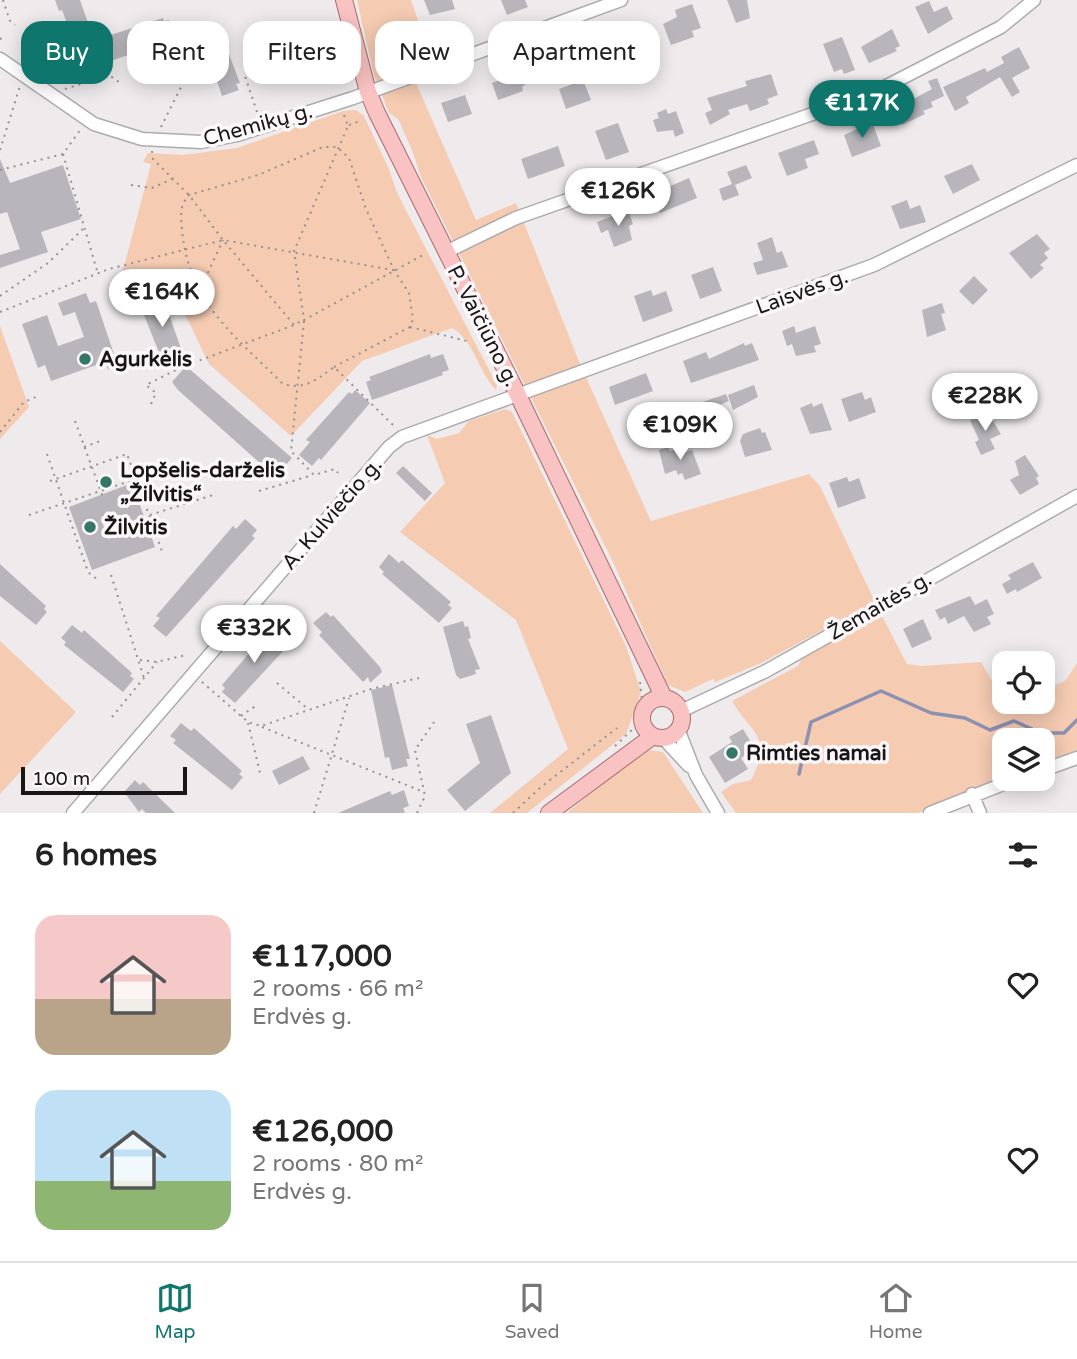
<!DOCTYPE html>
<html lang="en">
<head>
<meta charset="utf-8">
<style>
	body { margin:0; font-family:"Varela Round",sans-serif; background:#f2f2f2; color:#222; height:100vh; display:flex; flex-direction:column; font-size:26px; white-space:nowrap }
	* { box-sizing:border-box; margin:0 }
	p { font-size:23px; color:#767676 }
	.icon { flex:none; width:38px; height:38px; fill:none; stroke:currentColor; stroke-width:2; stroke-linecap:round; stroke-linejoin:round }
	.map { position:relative; height:813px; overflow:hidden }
	.details { display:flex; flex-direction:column; background:#fff; flex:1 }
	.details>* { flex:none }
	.guide { position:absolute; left:21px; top:21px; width:700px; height:63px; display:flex; gap:14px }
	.tools { position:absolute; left:992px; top:651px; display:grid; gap:14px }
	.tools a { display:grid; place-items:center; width:63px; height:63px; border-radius:14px; background:#fff; box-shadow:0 4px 18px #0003; font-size:35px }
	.scale { position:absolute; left:21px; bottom:18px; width:166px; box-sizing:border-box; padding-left:7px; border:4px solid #181617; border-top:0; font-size:19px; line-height:24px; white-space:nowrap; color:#181617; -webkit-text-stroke:5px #fcf8fa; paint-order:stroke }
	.price { position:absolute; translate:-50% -60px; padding:0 16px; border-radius:24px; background:#fff; color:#222; font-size:23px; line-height:46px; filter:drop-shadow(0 2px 4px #0008) }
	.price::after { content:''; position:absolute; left:50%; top:42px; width:21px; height:16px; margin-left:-10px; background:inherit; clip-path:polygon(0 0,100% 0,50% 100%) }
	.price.on { background:#0f766e; color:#fff }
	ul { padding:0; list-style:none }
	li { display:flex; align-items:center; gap:21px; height:175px; padding:0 35px }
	li span { display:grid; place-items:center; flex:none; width:196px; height:140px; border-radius:21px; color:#555 }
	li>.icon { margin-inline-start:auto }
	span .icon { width:84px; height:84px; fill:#fffc; stroke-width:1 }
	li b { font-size:30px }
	h2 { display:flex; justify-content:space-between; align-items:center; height:84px; padding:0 35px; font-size:30px }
	.pill { padding:0 24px; border-radius:21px; background:#fff; box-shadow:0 4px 18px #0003; font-size:24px; line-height:63px }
	.pill.on { background:#0f766e; color:#fff }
	.tabs { display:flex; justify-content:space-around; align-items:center; height:98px; border-top:2px solid #e0e0e0; background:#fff; font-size:19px; color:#767676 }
	.tabs a { display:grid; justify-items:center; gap:4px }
	.tabs .on { color:#0f766e }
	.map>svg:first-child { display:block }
</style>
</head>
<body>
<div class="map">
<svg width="1077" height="813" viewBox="0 0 1077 813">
	<rect width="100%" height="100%" fill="#efebed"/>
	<!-- green -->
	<path fill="#f5cbb2" d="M357 0H411L437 75 416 83 476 220 516 203 580 364 651 521 809 474 820 486 875 602 759 664 715 682 713 679 685 692 668 685 613 562 421 177 412 150 398 119 389 113 374 75Z
		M356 110 364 116 389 169 397 193 497 385 496 390C478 372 474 340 452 328L362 361 291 436 209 364 167 277 122 274 151 164 143 162 148 153 183 155 237 148 343 111Z
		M0 326 29 407 0 439Z
		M505 409 512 412 626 646 641 692 626 734 527 813H490L568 749 516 620 400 532 445 483 427 435 437 439 459 433 469 421Z
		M880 612 907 664 922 666 981 662 1004 702H1043V692L1066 680 1077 663V754L1043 765V740H1004V778L942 800 919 813H736L721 792 733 784 751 780C774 736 752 735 732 701L798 666 804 654Z
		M0 641 76 712 0 794Z
		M649 750 663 752 703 813H567L637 755 640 757Z"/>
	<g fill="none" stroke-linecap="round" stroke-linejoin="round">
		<!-- stream -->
		<path stroke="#8c90b1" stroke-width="3.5" d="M799 774 811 722 881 691 931 713 965 718 990 730 1014 721 1041 733H1064L1077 720"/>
	</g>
	<!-- building -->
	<path fill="#b8b6ba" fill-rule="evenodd" d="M55 0H80L94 40 73 48 64 30 69 29 62 10 59 11Z
		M424 0H452L455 9 430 15Z
		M501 0H525L528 7 507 15Z
		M727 0H747L750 18 736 23Z
		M929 1 934 12 947 6 953 19 928 34 915 7Z
		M692 4 701 28 692 31 694 37 671 45 663 24 677 17 675 10Z
		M163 18 164 21 169 20 175 36 171 40 105 63 103 60 94 63 86 43Z
		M892 29 900 46 895 48 897 51 869 63 861 47Z
		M220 31 240 83 236 84 239 90 222 96 202 37Z
		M842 37 855 70 844 74 842 69 834 72 823 44Z
		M1019 47 1030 68 1012 78 1020 92 1012 97 1000 77 966 97 969 103 955 111 943 87 985 68 987 72 1004 63 1001 57Z
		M518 65 525 85 522 87 523 91 498 100 492 83 506 78 503 70Z
		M771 74 778 95 767 99 769 104 750 111 747 104 728 110 730 114 710 125 705 113 712 110 707 98 747 86 745 81Z
		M937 78 944 96 931 102 933 107 923 111 925 114 902 125 895 109 932 89 928 81Z
		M583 80 591 100 566 109 559 89Z
		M465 95 472 114 448 122 441 103Z
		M666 109 668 114 676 111 684 133 675 137 673 130 657 132 653 120 659 118 657 113Z
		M872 122 881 146 852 157 844 135Z
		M618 123 629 152 606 160 595 131Z
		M814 140 819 154 805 159 808 168 787 176 778 153Z
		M558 146 565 166 528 179 521 159Z
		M0 159 10 183 63 165 81 219 41 232 48 252 0 268V255L20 249 7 212 0 214Z
		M972 164 980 180 953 194 944 176Z
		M746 165 752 178 735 185 739 195 723 201 719 189 732 184 727 172Z
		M689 178 697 198 660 213 654 198 663 194 661 190Z
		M907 200 910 209 920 205 926 222 900 229 891 206Z
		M628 210 633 224 629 226 632 240 614 247 608 230 601 233 597 222Z
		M1037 234 1050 249 1044 253 1048 258 1040 265 1044 268 1031 279 1009 253Z
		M772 237 777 253 782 251 788 267 757 275 753 263 763 260 757 243Z
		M713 267 722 291 700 299 691 275Z
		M974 276 988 290 973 305 959 291Z
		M155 287 159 299 163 297 186 363 166 370 138 300 142 299 139 293Z
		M651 290 653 296 666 291 673 311 643 322 634 296Z
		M86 293 90 303 96 301 118 366 108 369 105 362 51 381 45 365 38 368 22 324 47 315 58 346 84 337 75 312 63 316 58 303Z
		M942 303 945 313 941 314 946 330 927 337 922 310Z
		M794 326 796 333 815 326 821 344 814 346 816 352 796 356 792 344 787 346 782 331Z
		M744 343 745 346 752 343 759 360 691 383 683 361 706 352 709 359Z
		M430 354 431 358 443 354 449 370 442 372 443 375 372 400 366 382 371 380 369 377Z
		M186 366 292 458 278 474 272 469 270 472 178 390 172 382Z
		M646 373 653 391 615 405 609 387Z
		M754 385 758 397 733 410 728 395Z
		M355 390 370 403 321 460 319 458 312 466 299 455 310 442 306 440 349 392 352 394Z
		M862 392 865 400 871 397 876 412 849 422 841 399Z
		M726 394 729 401 698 414 694 405Z
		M812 403 813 407 822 403 832 430 810 434 800 408Z
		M988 413 1001 434 990 439 995 449 981 455 975 442 979 440 970 420Z
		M760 428 762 433 765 432 772 450 745 457 740 441 743 434Z
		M684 446 686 452 692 450 701 474 685 480 682 473 678 475 676 470 665 474 659 450 668 447 670 451Z
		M1025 455 1039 476 1036 478 1039 484 1020 495 1010 480 1019 475 1015 461Z
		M403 466 432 493 425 501 396 473Z
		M847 477 849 482 859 478 866 498 838 508 829 483Z
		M132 483 155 547 92 570 69 507ZM118 515 124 533 108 539 102 521Z
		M245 519 257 530 252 536 255 538 166 637 153 626 160 618 156 616 233 526 236 529Z
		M389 554 399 563 402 560 451 602 448 605 452 608 439 623 382 574 384 572 379 567Z
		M1033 562 1042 578 1017 592 1016 589 1007 594 1002 584 1011 579 1008 575Z
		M0 564 46 606 44 609 47 612 36 625 0 596Z
		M970 596 975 605 987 599 994 614 987 617 991 624 974 632 964 616 948 624 945 617 940 620 935 610Z
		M326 612 331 617 333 615 380 667 382 672 370 683 368 677 363 682 319 635 322 632 313 623Z
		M923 619 932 639 912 648 903 629Z
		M463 621 465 627 468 626 471 638 468 639 480 669 475 670 476 674 460 679 456 675 443 627Z
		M72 625 82 633 84 630 132 673 130 676 134 679 123 692 64 645 66 642 61 638Z
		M276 629 288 640 283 646 286 648 235 703 222 692 225 688 222 685 264 636 267 639Z
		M392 685 410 759H406L408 766 392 770 389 757 385 758 371 690Z
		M491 715 511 773 465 811 447 790 480 763 466 724Z
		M181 723 191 731 194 728 242 771 239 774 243 777 232 790 173 743 176 740 170 736Z
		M743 729 755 749 741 758 748 769 725 783 709 757 732 742 729 737Z
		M303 756 310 769 279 785 272 771Z
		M135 780 140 785 143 782 175 813H146L142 809 139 812 124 792Z
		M404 790 409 806 403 808 405 813H338L390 791 392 795Z"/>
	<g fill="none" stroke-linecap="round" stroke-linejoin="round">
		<!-- minor casing -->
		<g stroke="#aeabad" stroke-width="15">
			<path id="minor" d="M0 59 94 124 142 139 201 142 237 135 353 98 621 0
				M446 252 516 218 875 92 1001 27 1034 0
				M681 711 766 671 1077 496
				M678 729 696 775 718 813
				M663 738 689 766
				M1043 770 1077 758
				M972 794 980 813
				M73 813 389 447 402 437 874 265 1077 165
				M930 813 1016 779"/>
		</g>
		<!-- major casing -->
		<g stroke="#a86b6d" stroke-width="18">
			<path id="major" d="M344 0 368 92 377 113 517 393 664 698
				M642 718a20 20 0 1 1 40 0a20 20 0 1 1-40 0Z
				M549 813 653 736"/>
		</g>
		<!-- path -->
		<path stroke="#949193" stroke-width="2" stroke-dasharray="2 5" stroke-linecap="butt" d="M3 0 10 21 15 25
			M0 38 5 42
			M257 71 245 76 258 115
			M94 80 84 47 93 43 103 21
			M65 89 109 75 122 84
			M344 115 348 126 294 251 304 320 425 254
			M349 125 360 121
			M161 127 184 81 181 64
			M0 150 20 86
			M152 151 153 159 189 195 223 240 393 270
			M63 154 98 274
			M0 170 63 154 81 129
			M131 185 152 188 172 179
			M199 292 223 240
			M0 296 48 263 85 227
			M0 312 109 269 223 240 294 325 303 320
			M304 321 291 451 314 475 335 469 338 473
			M410 327 471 342
			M334 367 410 327 413 319 409 293 394 270 366 209 349 158 337 147H323L258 175 189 195C179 206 181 216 182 230 189 303 234 335 283 384 305 390 316 380 334 367L395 427
			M151 404 156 393 146 385 182 367 294 325
			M75 421 104 500
			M0 432 24 402 36 397
			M84 447 103 440
			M47 454 88 572 98 580
			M50 481 127 454 163 554
			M259 491 313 475
			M29 515 136 479 182 505
			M150 515 213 495
			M111 575 144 678
			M140 660 157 662 186 655
			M202 682 248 722 261 726 371 689 419 678
			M640 682 642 700
			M277 683 309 710
			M636 718a26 26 0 1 1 52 0a26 26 0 1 1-52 0Z
			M241 716 257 705
			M112 717 157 662
			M248 723 261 777
			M262 727 424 792
			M615 746 636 726
			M314 813 349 698
			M417 813 425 796 415 750 434 722
			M513 813 541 787 617 728"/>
		<!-- minor -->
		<use href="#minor" stroke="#fff" stroke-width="12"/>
		<!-- major -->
		<use href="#major" stroke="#f9c2c3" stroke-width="16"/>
	</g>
	<!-- markers -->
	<g fill="#357767" stroke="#fcf8fa" stroke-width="2.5">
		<circle cx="85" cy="359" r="7"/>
		<circle cx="106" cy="482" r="7"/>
		<circle cx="90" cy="527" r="7"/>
		<circle cx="732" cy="753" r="7"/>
	</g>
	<g text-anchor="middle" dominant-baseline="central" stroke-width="7" stroke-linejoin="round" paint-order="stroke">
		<!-- street labels -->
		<g font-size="21" fill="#181617" stroke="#fcf8fa">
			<text transform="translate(258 125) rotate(-15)">Chemikų g.</text>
			<text transform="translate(802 292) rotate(-20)">Laisvės g.</text>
			<text transform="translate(483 326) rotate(63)">P. Vaičiūno g.</text>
			<text transform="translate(332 514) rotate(-49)">A. Kulviečio g.</text>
			<text transform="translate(880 606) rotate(-30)">Žemaitės g.</text>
		</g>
		<!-- poi labels -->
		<g font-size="21" font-weight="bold" fill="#181617" stroke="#fcf8fa" text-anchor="start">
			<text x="99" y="359">Agurkėlis</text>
			<text x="120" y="470">Lopšelis-darželis<tspan x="120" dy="24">„Žilvitis“</tspan></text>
			<text x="104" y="527">Žilvitis</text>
			<text x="746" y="753">Rimties namai</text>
		</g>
	</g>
</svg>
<div class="tools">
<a><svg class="icon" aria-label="locate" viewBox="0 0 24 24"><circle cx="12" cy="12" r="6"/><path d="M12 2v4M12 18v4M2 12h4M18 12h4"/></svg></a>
<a><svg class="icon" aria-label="layers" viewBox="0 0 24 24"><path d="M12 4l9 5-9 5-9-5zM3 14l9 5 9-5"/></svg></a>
</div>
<div class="scale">100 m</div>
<b class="price on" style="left:862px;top:140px">€117K</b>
<b class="price" style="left:618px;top:228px">€126K</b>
<b class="price" style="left:162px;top:329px">€164K</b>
<b class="price" style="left:985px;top:433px">€228K</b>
<b class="price" style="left:680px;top:462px">€109K</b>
<b class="price" style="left:254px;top:665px">€332K</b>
<div class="guide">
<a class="pill on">Buy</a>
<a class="pill">Rent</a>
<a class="pill">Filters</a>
<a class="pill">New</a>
<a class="pill">Apartment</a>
</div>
</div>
<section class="details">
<h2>6 homes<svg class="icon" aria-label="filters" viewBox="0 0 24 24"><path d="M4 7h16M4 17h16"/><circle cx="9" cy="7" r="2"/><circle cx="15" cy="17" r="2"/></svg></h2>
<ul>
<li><span style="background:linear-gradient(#f6c9c9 60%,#b9a48a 0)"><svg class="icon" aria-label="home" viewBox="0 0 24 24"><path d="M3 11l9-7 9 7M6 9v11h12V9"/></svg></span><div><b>€117,000</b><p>2 rooms · 66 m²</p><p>Erdvės g.</p></div><svg class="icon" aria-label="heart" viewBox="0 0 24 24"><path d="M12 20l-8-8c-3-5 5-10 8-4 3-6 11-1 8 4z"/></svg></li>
<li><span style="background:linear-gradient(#bfe0f5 65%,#8fb573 0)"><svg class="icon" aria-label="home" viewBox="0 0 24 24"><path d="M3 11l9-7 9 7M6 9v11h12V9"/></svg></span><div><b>€126,000</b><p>2 rooms · 80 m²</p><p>Erdvės g.</p></div><svg class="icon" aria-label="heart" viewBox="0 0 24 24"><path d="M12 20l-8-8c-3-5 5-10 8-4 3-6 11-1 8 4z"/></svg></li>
</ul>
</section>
<nav class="tabs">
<a class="on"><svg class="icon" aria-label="map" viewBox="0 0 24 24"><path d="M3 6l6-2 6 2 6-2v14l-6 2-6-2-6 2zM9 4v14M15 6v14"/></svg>Map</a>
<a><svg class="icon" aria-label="saved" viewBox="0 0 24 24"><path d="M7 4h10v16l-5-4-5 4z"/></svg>Saved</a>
<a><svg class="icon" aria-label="home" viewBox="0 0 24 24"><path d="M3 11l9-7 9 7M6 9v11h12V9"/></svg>Home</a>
</nav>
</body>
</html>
